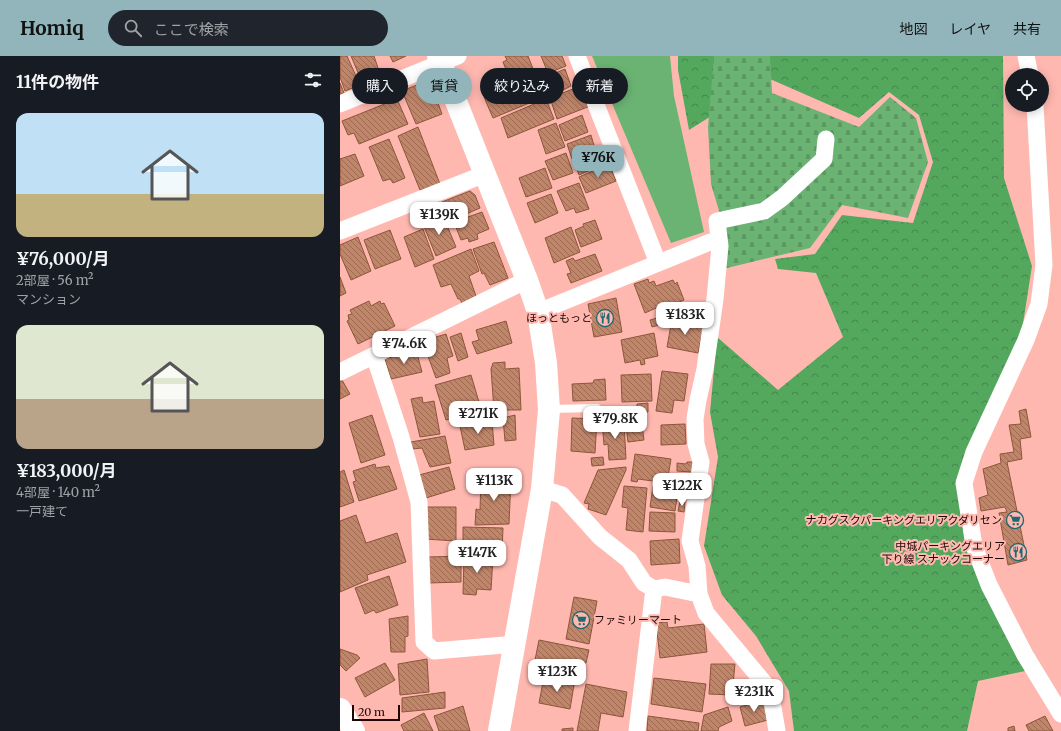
<!DOCTYPE html>
<html lang="ja">
<head>
<meta charset="utf-8">
<style>
	body { margin:0; font-family:Merriweather,"Noto Sans JP",serif; background:#20242c; color:#f1f3f6; height:100vh; display:flex; flex-direction:column; font-size:15px; white-space:nowrap }
	* { box-sizing:border-box; margin:0 }
	p { font-size:13px; color:#9ea1a6 }
	.icon { flex:none; width:22px; height:22px; fill:none; stroke:currentColor; stroke-width:2; stroke-linecap:round; stroke-linejoin:round }
	.map { position:relative; flex:1; overflow:hidden }
	.side { display:flex; flex-direction:column; background:#171b24; width:340px }
	.side>* { flex:none }
	.banner { position:absolute; left:12px; top:12px; width:380px; height:36px; display:flex; gap:8px }
	.tools { position:absolute; left:665px; top:12px; display:grid; gap:8px }
	.tools a { display:grid; place-items:center; width:44px; height:44px; border-radius:50%; background:#171b24; box-shadow:0 2px 10px #0003; font-size:20px }
	.scale { position:absolute; left:12px; bottom:10px; width:48px; box-sizing:border-box; padding-left:4px; border:2px solid #1d0605; border-top:0; font-size:11px; line-height:14px; white-space:nowrap; color:#1d0605; -webkit-text-stroke:3px #ffb8b0; paint-order:stroke }
	.price { position:absolute; translate:-50% -34px; padding:0 9px; border-radius:8px; background:#fff; color:#222; font-size:13px; line-height:26px; filter:drop-shadow(0 1px 2px #0008) }
	.price::after { content:''; position:absolute; left:50%; top:24px; width:12px; height:9px; margin-left:-6px; background:inherit; clip-path:polygon(0 0,100% 0,50% 100%) }
	.price.on { background:#92b5bb; color:#111 }
	ul { padding:0; list-style:none }
	li { display:grid; align-content:center; gap:8px; height:212px; padding:0 16px }
	li span { display:grid; place-items:center; height:124px; border-radius:12px; color:#555 }
	li>.icon { margin-inline-start:auto }
	span .icon { width:72px; height:72px; fill:#fffc; stroke-width:1 }
	li b { font-size:17px }
	h2 { display:flex; justify-content:space-between; align-items:center; height:48px; padding:0 16px; font-size:17px }
	.tag { padding:0 14px; border-radius:18px; background:#171b24; box-shadow:0 2px 10px #0003; font-size:14px; line-height:36px }
	.tag.on { background:#92b5bb; color:#111 }
	header { display:flex; align-items:center; gap:24px; box-sizing:border-box; height:56px; padding:0 20px; background:#92b5bb; color:#111 }
	header strong { font-size:19px }
	nav { display:flex; gap:22px; margin-inline-start:auto; font-size:14px }
	.search { width:280px; height:36px; background:#20242c; display:flex; align-items:center; gap:10px; box-sizing:border-box; padding:0 14px; border-radius:22px; color:#9ea1a6; font-size:15px }
	main { display:flex; flex:1; min-height:0 }
	.map>svg:first-child { display:block }
</style>
</head>
<body>
<header>
<strong>Homiq</strong>
<div class="search"><svg class="icon" aria-label="search" viewBox="0 0 24 24"><circle cx="10" cy="10" r="6"/><path d="M15 15l6 6"/></svg>ここで検索</div>
<nav><a>地図</a><a>レイヤ</a><a>共有</a></nav>
</header>
<main>
<section class="side">
<h2>11件の物件<svg class="icon" aria-label="filters" viewBox="0 0 24 24"><path d="M4 7h16M4 17h16"/><circle cx="9" cy="7" r="2"/><circle cx="15" cy="17" r="2"/></svg></h2>
<ul>
<li><span style="background:linear-gradient(#bfe0f5 65%,#c2b280 0)"><svg class="icon" aria-label="home" viewBox="0 0 24 24"><path d="M3 11l9-7 9 7M6 9v11h12V9"/></svg></span><div><b>¥76,000/月</b><p>2部屋 · 56 m²</p><p>マンション</p></div></li>
<li><span style="background:linear-gradient(#dfe7d0 60%,#b9a48a 0)"><svg class="icon" aria-label="home" viewBox="0 0 24 24"><path d="M3 11l9-7 9 7M6 9v11h12V9"/></svg></span><div><b>¥183,000/月</b><p>4部屋 · 140 m²</p><p>一戸建て</p></div></li>
</ul>
</section>
<div class="map">
<svg width="721" height="675" viewBox="0 0 721 675">
	<defs>
		<pattern id="forest-crowns" width="20" height="18" patternUnits="userSpaceOnUse"><rect width="20" height="18" fill="#53a85e"/><path d="M2 6a3 3 0 1 1 6 0M12 15a3 3 0 1 1 6 0" fill="none" stroke="#44874c"/></pattern>
		<pattern id="cemetery-stones" width="16" height="16" patternUnits="userSpaceOnUse"><rect width="16" height="16" fill="#6bb373"/><path d="M2 7V4a2 2 0 0 1 4 0v3zM10 15v-3a2 2 0 0 1 4 0v3z" fill="#5c9862"/></pattern>
		<pattern id="building-back-hatch" width="6" height="6" patternUnits="userSpaceOnUse"><rect width="6" height="6" fill="#c18569"/><path d="M-1 5l2 2M0 0l6 6M5-1l2 2" fill="none" stroke="#9c6b54"/></pattern>
	</defs>
	<rect width="100%" height="100%" fill="#ffb8b0"/>
	<!-- forest -->
	<path fill="url(#forest-crowns)" d="M338 0H663L664 122 692 210 682 274 616 425 626 490 685 615 638 625 627 675H454L449 635 416 580 382 539 364 490 378 401 370 356 377 281 438 334 503 281 476 217 438 213 435 203 475 198 502 159 573 167 593 106 579 59 549 36 519 62 430 23 349 74 338 14Z"/>
	<!-- cemetery -->
	<path fill="url(#cemetery-stones)" d="M374 0H430L432 37 519 71 550 41 576 62 588 106 568 162 502 149 470 192 383 213V168L371 128 368 71Z"/>
	<!-- park -->
	<path fill="#6bb373" d="M252 0H330L334 40 364 176 331 187Z"/>
	<!-- building -->
	<path fill="url(#building-back-hatch)" stroke="#8d563a" d="M0 0H7L20 29 5 35 0 21Z
		M11 0H34L38 12 32 15 34 21 22 26Z
		M50 0H66L53 6Z
		M165 0H188L204 41 153 62 144 41 167 30 165 23 169 21 163 6 167 4Z
		M201 0H222L226 10 208 17Z
		M225 13 231 30 213 39 206 21Z
		M84 26 91 28 102 58 76 68 62 35Z
		M0 27 4 37 0 39Z
		M243 29 250 50 217 63 210 42Z
		M57 43 68 68 19 88 14 77 8 79 2 65Z
		M206 43 214 63 168 82 161 62Z
		M242 59 248 76 225 85 219 69Z
		M216 67 225 91 206 98 198 74Z
		M78 71 100 128 80 134 58 80Z
		M251 79 255 93 232 103 227 88Z
		M49 83 65 122 53 127 50 123 43 125 29 91Z
		M258 94 264 108 239 119 234 104Z
		M226 97 233 117 213 124 205 105Z
		M15 98 24 120 0 130V103Z
		M269 108 276 125 246 137 239 121Z
		M205 112 212 132 186 141 179 122Z
		M239 127 249 153 236 157 234 152 226 155 217 135Z
		M130 135 135 139 140 152 110 165 102 146Z
		M211 138 218 157 195 167 187 147Z
		M142 156 149 173 137 178 138 183 129 186 128 182 121 184 114 166Z
		M103 160 116 191 96 200 83 168Z
		M255 164 262 183 241 191 235 174 244 170 243 168Z
		M231 171 240 196 214 207 205 182Z
		M83 173 94 203 75 211 64 181Z
		M50 174 61 203 35 213 24 184Z
		M18 181 31 215 11 224 0 198V189Z
		M154 186 168 222 150 229 144 217 142 218 133 193Z
		M131 193 139 215 129 220 137 243 123 249 120 243H118L111 228 101 231 93 209Z
		M255 198 262 215 231 227 227 218 231 217 226 205 233 202 235 205Z
		M0 221 6 237 0 240Z
		M308 223 309 227 314 225 316 230 333 224 335 228 337 226 344 244 318 255 316 252 305 257 294 228Z
		M276 242 282 276 254 281 248 248Z
		M29 245 31 250 40 245 41 248 44 247 55 270 18 288 7 265 9 264 8 259 12 258 10 254Z
		M324 260 326 267 312 271 310 264Z
		M351 261 366 262 364 268 351 265Z
		M332 263 364 270 358 297 327 291Z
		M166 265 172 287 137 298 132 286 139 284 136 274Z
		M121 277 128 301 118 305 110 281Z
		M314 277 318 300 304 303 305 308 301 309 300 304 285 307 281 284Z
		M106 278 113 300 107 302 110 317 96 322 85 292 91 289 89 283Z
		M76 294 82 316 51 323 45 303Z
		M165 306V313L179 312 181 354H154L151 313 153 307Z
		M322 315 348 318 344 345 334 344 332 357 316 355Z
		M311 318 312 345 282 346 281 319Z
		M131 319 139 346 121 353 122 360 106 364 95 329Z
		M265 323 266 344 233 345 232 328 253 327 254 324Z
		M2 324 10 338 0 343V325Z
		M82 341 83 347 94 345 100 378 80 381 71 343Z
		M308 347V356L297 357V348Z
		M686 353 691 381 680 383 682 403 667 406 687 504 668 509 659 457 667 456 665 451 641 455 639 442 648 439 643 413 661 407 660 398 674 396 669 369 681 368 679 355Z
		M32 359 45 399 21 407 9 367Z
		M175 359 176 384 165 385 163 362Z
		M232 362 257 363 255 397 231 395Z
		M152 365 154 389 125 394 120 370Z
		M262 365H269V369L284 367 286 403 269 404 268 388 264 389Z
		M302 368 304 384 288 386 286 370Z
		M345 368 346 388 321 389V369Z
		M105 380 111 407 90 411 82 392 72 393 71 386Z
		M295 398 331 403 327 427 298 423 297 426 291 425Z
		M263 401 264 409 252 410 251 402Z
		M347 406H353L352 416 337 415V407L346 408Z
		M35 408 36 412 49 410 57 433 19 445 13 426 16 425 13 415Z
		M109 411 115 433 86 442 79 419Z
		M286 411V414L266 459 248 453 249 448 244 447 258 414Z
		M4 414 14 446 0 451V416Z
		M171 422 169 468 135 469 136 453 140 454 141 423Z
		M284 430 307 432 303 476 286 474 288 452 282 451Z
		M313 430 338 434 335 455 310 451Z
		M340 445 345 446 344 456 338 455Z
		M84 451H116V485L84 483Z
		M310 456 335 457V476L309 475Z
		M16 459 26 487 57 477 66 506 27 519 28 524 0 536V465Z
		M123 471 163 472 162 496 123 497Z
		M339 483 340 507 311 509 310 485Z
		M121 500V526L89 527 88 501Z
		M124 501H153L151 534 137 533 136 539 123 538Z
		M49 520 58 549 36 557 34 554 25 558 15 532Z
		M234 541 257 545 249 588 226 583Z
		M68 560V580L65 581V596H51L49 563Z
		M327 566 328 572 364 568 367 596 320 602 316 567Z
		M199 584 249 594 246 607 240 606 238 618 194 609Z
		M0 593 17 599 20 602 6 615 0 609Z
		M87 603 89 636 60 639 58 608Z
		M45 607 55 624 25 641 15 622Z
		M371 608H395L392 639 369 638Z
		M204 621 225 624 226 628 234 629 230 653 199 647Z
		M314 622 366 628 362 656 311 648Z
		M246 628 287 636 283 661 261 657 258 675H237Z
		M105 636V652L62 656V642Z
		M424 644 428 664 405 670 400 651Z
		M123 650 130 675H99L94 660Z
		M388 651 392 665 379 671 378 675H361L364 659Z
		M84 657 93 675H64L61 669Z
		M308 660 359 667 358 675H307Z
		M705 660 713 675H689L686 669Z
		M674 670 675 675H668V672Z
		M233 672V675H222V673Z"/>
	<g fill="none" stroke-linecap="round" stroke-linejoin="round">
		<!-- lane -->
		<path stroke="#fff" stroke-width="8" d="M210 353 257 352"/>
		<!-- street -->
		<path stroke="#fff" stroke-width="17" d="M237 0 318 207
			M686 0 690 19
			M0 48 118 0
			M695 49 704 209 699 248 686 284 634 396 624 427 634 490 649 529 685 599 721 658
			M0 175 145 118
			M198 256 370 186
			M34 299 61 381 79 446 84 586 94 595 175 588
			M0 316 187 224
			M202 433 222 439 260 481 289 504 304 527 314 533 325 531 359 538 366 557 430 634 437 675
			M359 538 357 510 350 485 361 406 356 388 355 363 358 344 365 313 375 243 380 190 377 165 424 155 442 142 484 103 486 83
			M297 675 314 533"/>
		<!-- secondary -->
		<path stroke="#fff" stroke-width="22" d="M98 0 187 224 198 256 206 307 209 354 202 433 159 675"/>
		<!-- highway -->
		<path stroke="#fff" stroke-width="22" d="M0 653 14 675"/>
	</g>
	<!-- icons -->
	<defs>
		<g id="restaurant-ring" transform="scale(0.9)"><circle r="9.5" fill="#ffb8b0" stroke="#1e6972" stroke-width="1.5"/><path d="M-5-6h1v4h1v-4h1v4h1v-4h1v5L-1.5 .5V6h-2V.5L-5-1ZM5-6V6H3V1.5H1.5Q1.5-4 5-6Z" fill="#1e6972"/></g>
		<g id="supermarket-ring" transform="scale(0.9)"><circle r="9.5" fill="#ffb8b0" stroke="#1e6972" stroke-width="1.5"/><path d="M-6-5.5h2.5l.6 2H6L4.5 2H-2.5L-4.4-4H-6ZM-1.5 3.2a1.3 1.3 0 1 0 .1 0ZM3 3.2a1.3 1.3 0 1 0 .1 0Z" fill="#1e6972"/></g>
	</defs>
	<g fill-rule="evenodd">
		<use href="#restaurant-ring" x="265" y="262"/>
		<use href="#supermarket-ring" x="675" y="464"/>
		<use href="#restaurant-ring" x="678" y="496"/>
		<use href="#supermarket-ring" x="241" y="564"/>
	</g>
	<g text-anchor="middle" dominant-baseline="central" stroke-width="4" stroke-linejoin="round" paint-order="stroke">
		<!-- poi labels -->
		<g font-size="11" fill="#1d0605" stroke="#ffb8b0" text-anchor="end">
			<text x="252" y="262">ほっともっと</text>
			<text x="662" y="464">ナカグスクパーキングエリアクダリセン</text>
			<text x="665" y="490">中城パーキングエリア<tspan x="665" dy="13">下り線 スナックコーナー</tspan></text>
			<text x="254" y="564" text-anchor="start">ファミリーマート</text>
		</g>
	</g>
</svg>
<div class="tools">
<a><svg class="icon" aria-label="locate" viewBox="0 0 24 24"><circle cx="12" cy="12" r="6"/><path d="M12 2v4M12 18v4M2 12h4M18 12h4"/></svg></a>
</div>
<div class="scale">20 m</div>
<b class="price on" style="left:258px;top:123px">¥76K</b>
<b class="price" style="left:99px;top:180px">¥139K</b>
<b class="price" style="left:345px;top:280px">¥183K</b>
<b class="price" style="left:64px;top:309px">¥74.6K</b>
<b class="price" style="left:138px;top:379px">¥271K</b>
<b class="price" style="left:275px;top:384px">¥79.8K</b>
<b class="price" style="left:154px;top:446px">¥113K</b>
<b class="price" style="left:342px;top:451px">¥122K</b>
<b class="price" style="left:137px;top:518px">¥147K</b>
<b class="price" style="left:217px;top:637px">¥123K</b>
<b class="price" style="left:414px;top:657px">¥231K</b>
<div class="banner">
<a class="tag">購入</a>
<a class="tag on">賃貸</a>
<a class="tag">絞り込み</a>
<a class="tag">新着</a>
</div>
</div>
</main>
</body>
</html>
